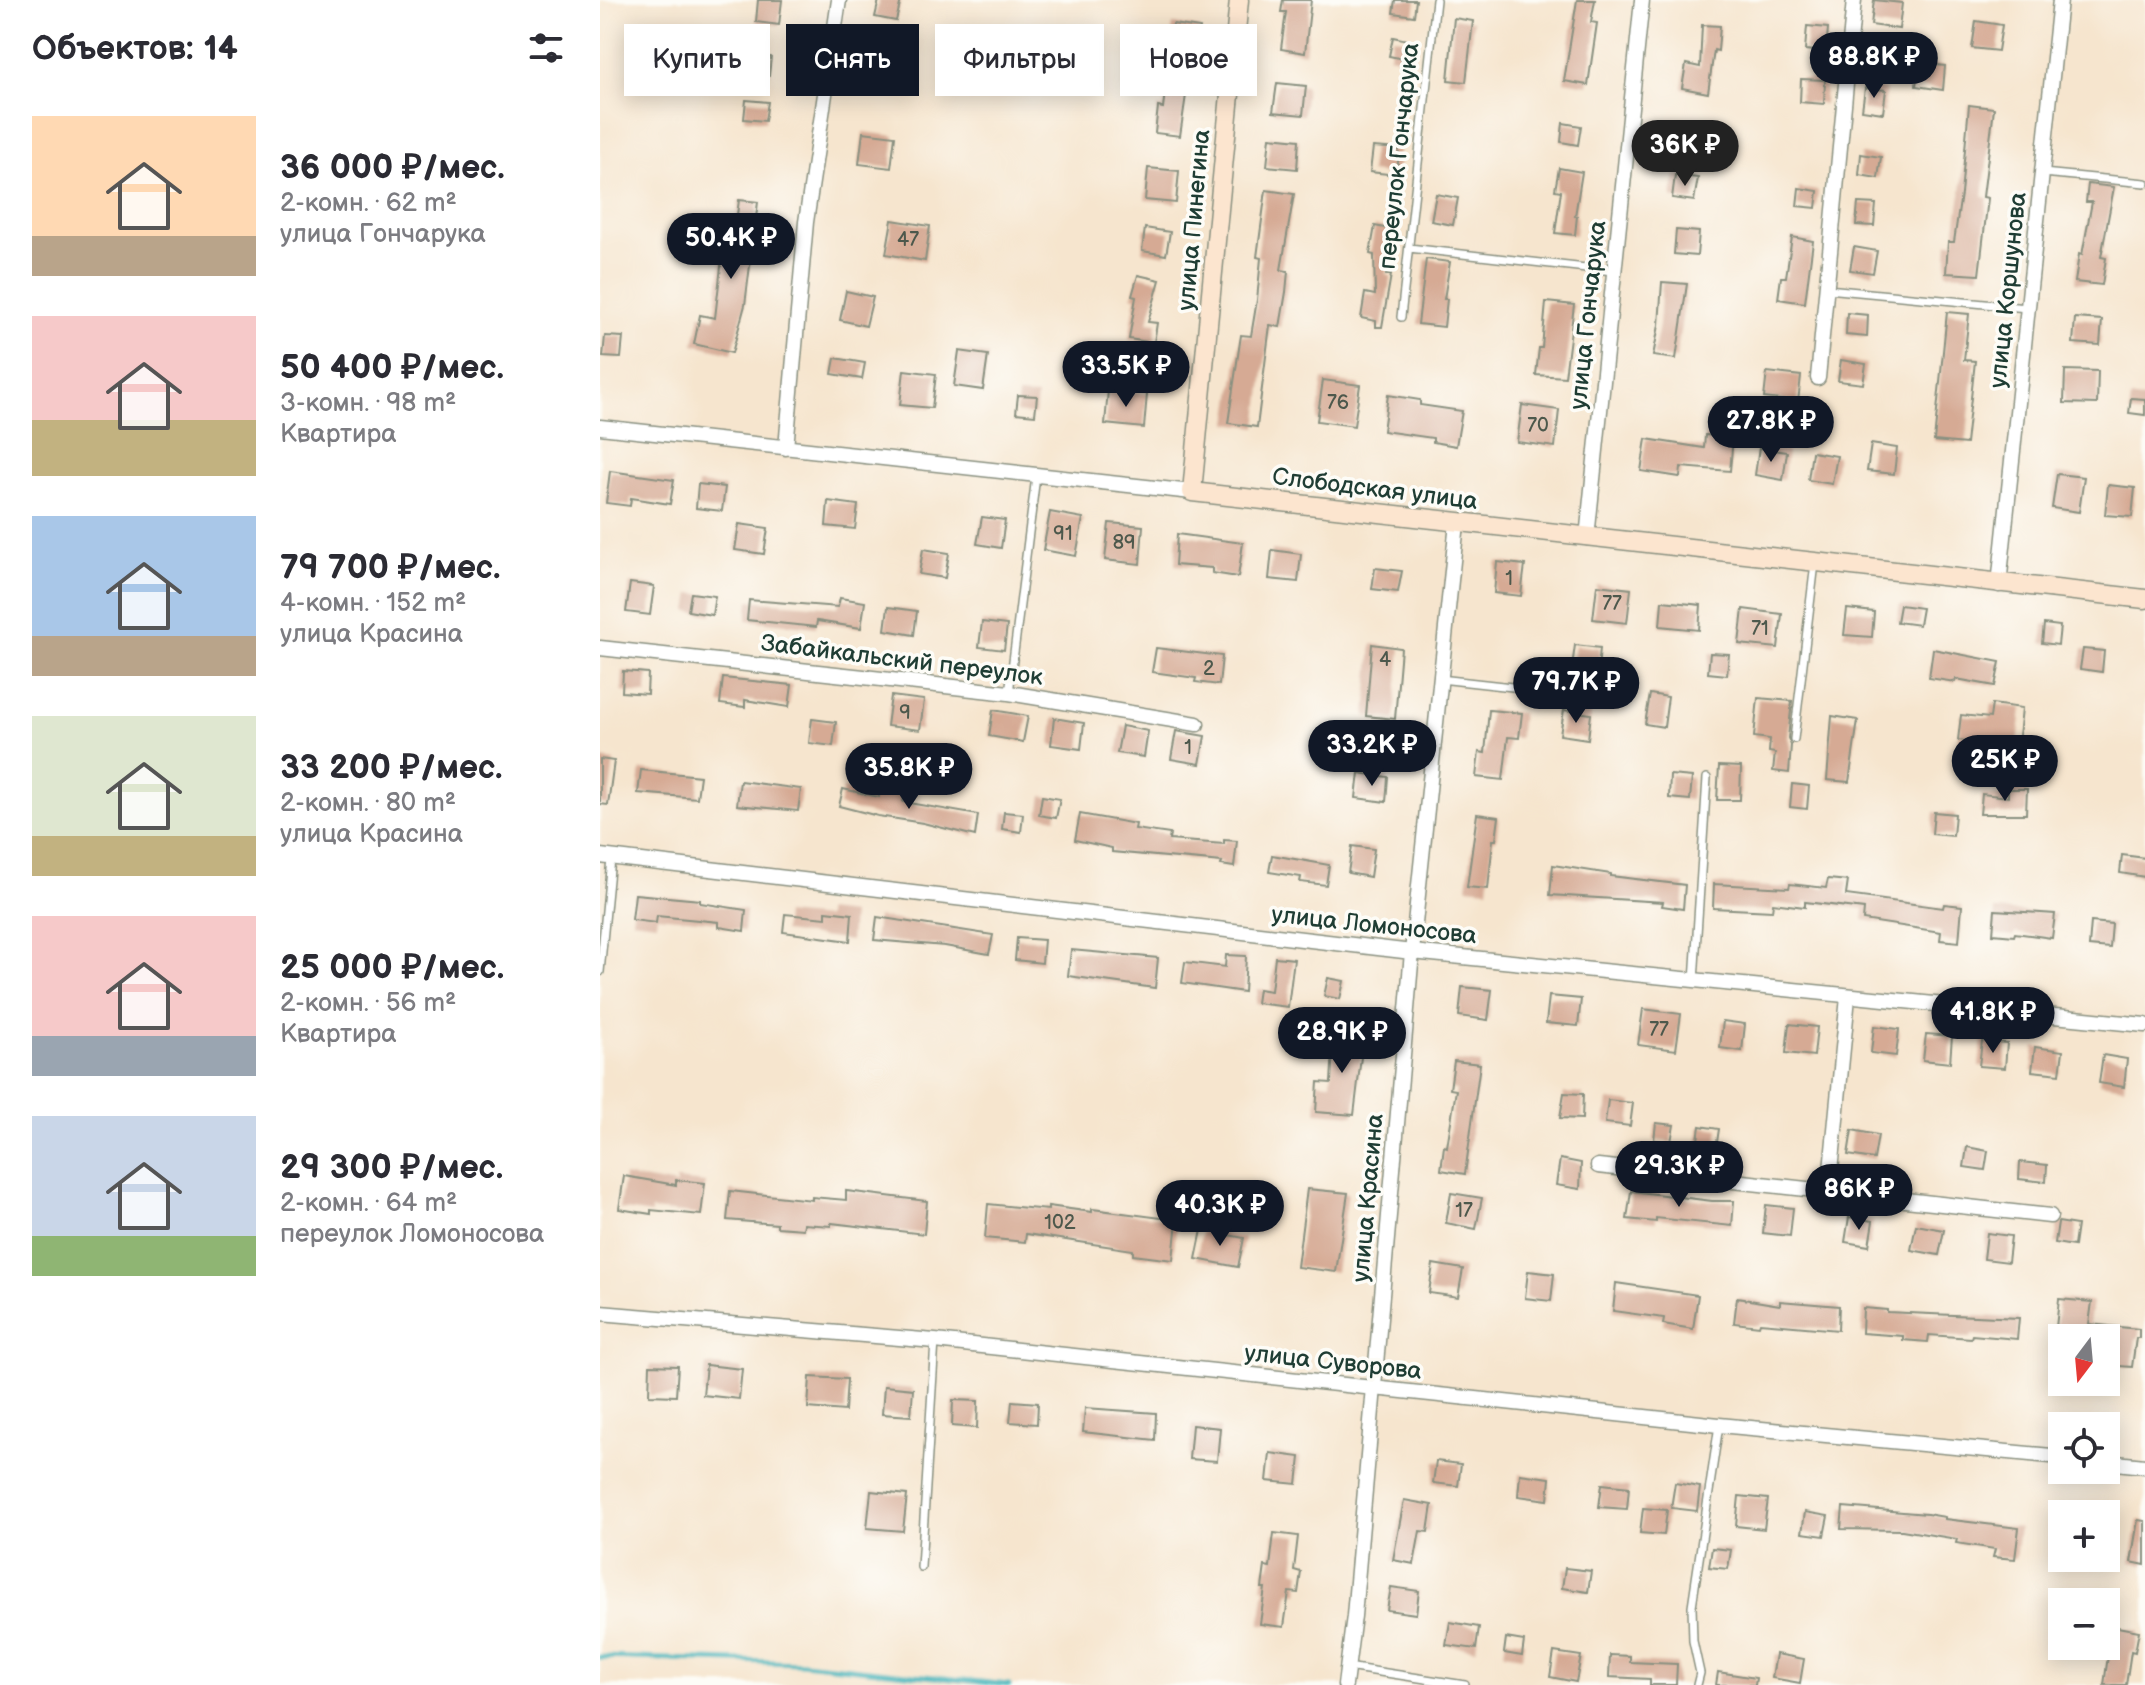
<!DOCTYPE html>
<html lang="ru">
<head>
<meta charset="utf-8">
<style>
	body { margin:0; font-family:"Balsamiq Sans",sans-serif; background:#f2f2f3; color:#2b2b33; height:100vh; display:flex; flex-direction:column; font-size:30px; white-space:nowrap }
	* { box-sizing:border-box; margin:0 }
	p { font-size:26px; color:#7c7c81 }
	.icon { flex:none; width:44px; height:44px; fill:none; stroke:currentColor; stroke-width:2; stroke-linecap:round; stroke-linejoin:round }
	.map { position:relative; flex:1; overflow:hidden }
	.drawer { display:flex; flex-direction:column; background:#fff; width:600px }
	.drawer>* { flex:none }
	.top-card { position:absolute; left:24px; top:24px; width:760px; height:72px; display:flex; gap:16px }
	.needle { width:52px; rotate:196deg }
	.tools { position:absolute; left:1448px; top:1324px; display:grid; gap:16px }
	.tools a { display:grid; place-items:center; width:72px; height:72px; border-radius:0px; background:#fff; box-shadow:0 4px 20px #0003; font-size:40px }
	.price { position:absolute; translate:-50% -68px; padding:0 18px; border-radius:28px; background:#111827; color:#fff; font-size:26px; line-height:52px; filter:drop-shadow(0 2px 4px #0008) }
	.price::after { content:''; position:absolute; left:50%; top:48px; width:24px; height:18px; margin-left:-12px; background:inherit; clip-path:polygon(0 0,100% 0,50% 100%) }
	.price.current { background:#222; color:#fff }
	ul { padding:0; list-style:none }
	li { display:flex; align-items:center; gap:24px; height:200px; padding:0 32px }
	li span { display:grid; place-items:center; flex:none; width:224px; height:160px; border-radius:0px; color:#555 }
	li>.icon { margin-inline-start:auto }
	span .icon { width:96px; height:96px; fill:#fffc; stroke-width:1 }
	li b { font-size:34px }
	h2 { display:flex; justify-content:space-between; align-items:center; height:96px; padding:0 32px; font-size:34px }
	.tag { padding:0 28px; border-radius:0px; background:#fff; box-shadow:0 4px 20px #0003; font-size:28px; line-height:72px }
	.tag.current { background:#111827; color:#fff }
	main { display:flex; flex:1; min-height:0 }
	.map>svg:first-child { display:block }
</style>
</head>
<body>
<main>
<section class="drawer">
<h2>Объектов: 14<svg class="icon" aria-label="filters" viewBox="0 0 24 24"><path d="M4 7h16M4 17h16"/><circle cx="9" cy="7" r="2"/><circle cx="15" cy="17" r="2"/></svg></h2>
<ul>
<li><span style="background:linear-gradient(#ffd9b3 75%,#b9a48a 0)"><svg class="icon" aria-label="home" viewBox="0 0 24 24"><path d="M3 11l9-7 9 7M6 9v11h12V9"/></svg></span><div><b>36 000 ₽/мес.</b><p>2-комн. · 62 m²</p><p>улица Гончарука</p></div></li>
<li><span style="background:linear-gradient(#f6c9c9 65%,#c2b280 0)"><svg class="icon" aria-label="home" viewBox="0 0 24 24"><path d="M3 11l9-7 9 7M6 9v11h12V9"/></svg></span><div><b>50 400 ₽/мес.</b><p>3-комн. · 98 m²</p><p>Квартира</p></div></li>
<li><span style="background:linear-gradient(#a9c7e8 75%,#b9a48a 0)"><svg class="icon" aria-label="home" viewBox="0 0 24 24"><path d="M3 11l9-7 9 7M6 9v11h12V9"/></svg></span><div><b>79 700 ₽/мес.</b><p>4-комн. · 152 m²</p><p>улица Красина</p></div></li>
<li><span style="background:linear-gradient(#dfe7d0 75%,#c2b280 0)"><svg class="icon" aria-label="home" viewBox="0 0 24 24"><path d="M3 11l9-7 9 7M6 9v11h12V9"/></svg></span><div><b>33 200 ₽/мес.</b><p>2-комн. · 80 m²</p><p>улица Красина</p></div></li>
<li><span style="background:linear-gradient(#f6c9c9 75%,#9aa5b1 0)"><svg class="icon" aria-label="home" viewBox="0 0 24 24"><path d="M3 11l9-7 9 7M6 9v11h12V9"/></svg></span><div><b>25 000 ₽/мес.</b><p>2-комн. · 56 m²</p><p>Квартира</p></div></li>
<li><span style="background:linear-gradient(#c9d6e8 75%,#8fb573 0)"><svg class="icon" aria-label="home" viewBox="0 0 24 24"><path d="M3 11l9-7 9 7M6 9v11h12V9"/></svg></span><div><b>29 300 ₽/мес.</b><p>2-комн. · 64 m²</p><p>переулок Ломоносова</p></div></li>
</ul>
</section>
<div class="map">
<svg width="1545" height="1685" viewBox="0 0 1545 1685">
	<rect width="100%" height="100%" fill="#fdfcf7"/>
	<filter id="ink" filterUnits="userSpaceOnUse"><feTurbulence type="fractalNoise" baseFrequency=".0125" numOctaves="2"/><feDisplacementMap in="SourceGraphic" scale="16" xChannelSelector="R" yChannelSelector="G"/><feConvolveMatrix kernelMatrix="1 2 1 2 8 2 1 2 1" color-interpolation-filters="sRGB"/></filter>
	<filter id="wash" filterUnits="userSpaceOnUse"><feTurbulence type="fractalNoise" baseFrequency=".006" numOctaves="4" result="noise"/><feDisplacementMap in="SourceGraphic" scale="32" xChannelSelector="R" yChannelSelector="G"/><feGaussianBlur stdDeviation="1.8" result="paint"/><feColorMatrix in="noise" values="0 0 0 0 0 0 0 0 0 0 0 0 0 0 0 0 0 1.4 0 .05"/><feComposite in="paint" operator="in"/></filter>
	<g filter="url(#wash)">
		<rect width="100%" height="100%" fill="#f6e5ce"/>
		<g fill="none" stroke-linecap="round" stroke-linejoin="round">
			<!-- stream -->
			<path stroke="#44b4ba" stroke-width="5" d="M0 1657 203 1663 409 1685"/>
		</g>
		<g id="blocks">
			<!-- building -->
			<path fill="#d6aa94" d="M158 0H182L179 25 156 22Z
				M279 0H301L296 21 275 17Z
				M683 0H711L705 53 681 49 686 12H681Z
				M795 0H816L814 16 793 13Z
				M977 0H995L991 22 997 23 988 85 964 81Z
				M1274 0 1302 3 1299 29 1271 25Z
				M854 18 873 21 866 82 848 80Z
				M1376 21 1402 25 1398 51 1372 48Z
				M573 24 600 28 596 54H592L580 136 555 133 558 107 563 108Z
				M1102 25 1120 26 1118 51 1114 50 1108 93 1082 88 1086 64 1100 67Z
				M1207 26 1228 28 1226 52 1205 50Z
				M793 37 812 41 809 60 789 56Z
				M271 47 300 51 296 81 267 77Z
				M149 54 171 57 169 76 147 74Z
				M1319 63 1345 66 1343 90 1316 86Z
				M1201 79 1225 80 1224 104 1200 102Z
				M677 83 706 86 703 115 673 112Z
				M1265 88 1286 90 1283 113 1262 110Z
				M146 100 168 102 165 121 144 119Z
				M1369 105 1394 108 1383 197 1388 198 1379 275 1346 273 1348 242H1354L1361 194Z
				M1080 119 1106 123 1103 149 1076 146Z
				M963 123 981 126 978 145 961 142Z
				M263 132 295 136 291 168 259 164Z
				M670 137 699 140 697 169 667 166Z
				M773 147 799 149 797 175 770 172Z
				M1261 154 1281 157 1278 178 1259 175Z
				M548 168 579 171 576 203 545 200Z
				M959 168 982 172 975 216H977L975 235 955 233 961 191 955 190Z
				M1075 175 1098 178 1094 201 1072 198Z
				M1488 184 1514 187 1501 257 1506 258 1502 285 1475 282 1479 254 1482 255 1492 202H1486Z
				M1199 188 1218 191 1216 208 1197 206Z
				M666 190 694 194 681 270 688 271 686 292 680 327 670 325 657 427 628 423 641 335 651 336 657 300 661 258 657 257Z
				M836 194 858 198 853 225 831 221Z
				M139 200 158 202 145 305 132 353 94 344 100 315 115 318 123 249H120L123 220 136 222Z
				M1258 203 1276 204 1274 226 1256 225Z
				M292 220 330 226 325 261 286 254Z
				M775 226 794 230 786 275H791L782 327H776V321L761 318 765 293 775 295 774 255 770 254Z
				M545 228 570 232 566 255 542 251Z
				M1076 230 1099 232 1097 256 1074 254Z
				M1192 237 1213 241 1205 303 1178 299 1181 277H1186Z
				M1254 247 1277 251 1273 273 1250 270Z
				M826 259 850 262 844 299H847L844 327 818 324Z
				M538 275 560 280 548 322 557 323 554 343 529 339 536 297 532 296Z
				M1062 282 1087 284 1076 359 1053 356 1059 325Z
				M246 291 273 297 266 326 240 320Z
				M946 302 974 305 965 377 936 375 939 348H942Z
				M1347 312 1369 314 1364 360 1375 361 1366 444 1334 441Z
				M1247 313 1268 315 1267 337 1246 335Z
				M1475 318 1502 320 1500 345 1473 343Z
				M5 336 23 337 21 358 3 357Z
				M359 351 388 355 383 390 354 386Z
				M235 358 265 363 262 379 232 374Z
				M1241 360 1266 364 1263 384 1238 381Z
				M304 370 336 374 332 408 300 405Z
				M1465 370 1498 371 1497 404 1464 403Z
				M1167 372 1201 376 1198 402 1164 398Z
				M723 380 760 385 754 426 717 421Z
				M508 390 547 394 544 428 505 424Z
				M418 395 437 396 435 415 416 413Z
				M788 395 820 400V405L862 411 856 446 833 442V438L783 431Z
				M1531 398 1545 399V415L1529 413Z
				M922 405 959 410 955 447 917 442Z
				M1105 435 1133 437 1130 471 1081 467 1080 477 1041 471 1046 439 1104 448Z
				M1271 444 1297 448 1294 474 1267 471Z
				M1159 448 1187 452 1183 480 1155 475Z
				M1212 452 1237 456 1232 484 1208 480Z
				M10 471 74 480 70 504 31 498 30 506 6 503Z
				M1457 474 1484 477 1479 512 1452 508Z
				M98 484 125 487 122 511 96 508Z
				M1508 485 1535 488 1532 517 1505 515Z
				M228 501 258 505 255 529 226 526Z
				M450 512 483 518 476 556 443 550Z
				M382 517 405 520 401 548 377 544Z
				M509 523 543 526 540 564 505 560Z
				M139 524 168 528 164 554 135 550Z
				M577 534 643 543 638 577 612 573V568L575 565Z
				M323 549 349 553 345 578 319 574Z
				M672 550 701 554 698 582 669 579Z
				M897 562 925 565 921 596 894 593Z
				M775 568 802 571 798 592 772 589Z
				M30 583 54 586 50 615 26 612Z
				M997 585 1031 589 1027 623 993 619Z
				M91 593 115 596 112 615 88 611Z
				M240 598 265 602 261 628 217 621 216 627 147 620 149 600 238 607Z
				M1062 601 1101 605 1099 630 1060 626Z
				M1300 605 1322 608 1319 625 1297 622Z
				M288 607 317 611 314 635 285 630Z
				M1143 609 1182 614 1178 648 1139 644Z
				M1247 609 1274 612 1272 637 1244 635Z
				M382 622 407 625 404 650 379 647Z
				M1444 624 1460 626 1458 645 1442 643Z
				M772 644 801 648 795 719 766 716Z
				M975 645 1000 648 998 670 972 667Z
				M556 648 622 656 619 685 595 682 596 678 552 672Z
				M1333 649 1400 662 1395 686 1356 679 1355 682 1329 678Z
				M1483 649 1504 651 1502 672 1480 669Z
				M1110 653 1129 654 1127 675 1108 673Z
				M23 671 48 673 47 694 22 692Z
				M123 678 192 685 189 707 145 700V707L120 704Z
				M1050 694 1068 697 1064 727 1045 724Z
				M291 696 324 700 320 730 287 726Z
				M1158 698 1192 701 1188 738 1191 745 1189 773 1173 771 1175 753 1169 752 1170 739 1154 737Z
				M1392 704 1422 708 1418 745 1379 740 1378 742 1358 740 1361 715 1390 718Z
				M393 710 428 716 423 742 389 736Z
				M889 710 922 713 919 738 908 737 903 780 876 777 879 752 885 753Z
				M964 710 991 714 988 739 960 735Z
				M1232 716 1258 720 1249 782 1227 780Z
				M454 718 484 723 481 749 451 745Z
				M212 719 236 722 233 746 209 743Z
				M522 726 548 731 544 757 517 753Z
				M576 731 605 736 600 764 571 759Z
				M0 759 14 761 8 805 0 804Z
				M1119 766 1141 767 1140 800H1117Z
				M41 770 100 776 97 798 38 793Z
				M759 773 788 777 786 802 756 798Z
				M1070 775 1092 777 1090 800 1069 798Z
				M140 781 201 789 198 811 137 805Z
				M1192 784 1209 786 1207 809 1190 807Z
				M243 789 279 797 280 791 304 795 303 802 378 815 375 836 323 823 278 816 239 806Z
				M1408 789H1427L1426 814H1380L1382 794 1408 797Z
				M442 796 460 799 456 818 439 815Z
				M404 812 423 814 421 832 402 829Z
				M1334 812 1355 814 1353 836 1332 834Z
				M480 814 536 824 535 829 570 834 569 840 624 844V840L637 841 634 867 621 865 622 862 512 852V848L475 840Z
				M877 814 899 817 896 840H893L888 889 867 887Z
				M752 846 774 849 770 877 748 873Z
				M672 855 729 865 726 885 700 882 701 877 669 872Z
				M1522 855 1545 858V877L1520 873Z
				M953 865 1011 874V876L1085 885 1083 909 1062 906 1063 902 950 895Z
				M1228 879 1248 881 1246 895 1343 908 1344 904 1362 906 1359 942 1340 940 1341 932 1263 920 1264 909 1205 902V907L1173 903 1172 911 1113 908 1114 884 1189 888 1190 884 1226 888Z
				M35 894 100 900V903L146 910 144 931 119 927V922L57 916 56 923 32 920Z
				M1395 910 1455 914 1452 938 1415 933 1414 936 1393 934Z
				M226 911 252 914 250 941 183 932 185 914 226 918Z
				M277 917 393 935 389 954 345 946 274 940Z
				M1491 922 1512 924 1510 948 1489 946Z
				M417 938 444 940 442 963 415 960Z
				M471 950 558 958 555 988 468 976Z
				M626 955 646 956 644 992 582 983 585 962 625 967Z
				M675 957 694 959 688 1007 656 1003 658 989 671 991Z
				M728 978 744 981 740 999 724 996Z
				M862 987 892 990 888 1020 859 1016Z
				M949 996 981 999 978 1026 946 1023Z
				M1043 1009 1081 1014 1076 1050 1038 1045Z
				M1123 1021 1145 1024 1142 1051 1120 1048Z
				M1189 1024 1217 1027 1214 1056 1186 1053Z
				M1274 1026 1299 1029 1296 1056 1271 1053Z
				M734 1030 764 1032 754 1115 716 1112 718 1082 731 1083Z
				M1326 1034 1352 1036 1350 1063 1323 1060Z
				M1382 1041 1407 1043 1405 1068 1379 1066Z
				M1435 1047 1463 1051 1460 1074 1432 1071Z
				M1503 1055 1527 1059 1524 1087 1499 1083Z
				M854 1061 880 1064 865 1174 841 1170 844 1146 847 1147 856 1090 850 1089Z
				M964 1093 983 1094 982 1119 960 1118Z
				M1008 1100 1033 1103 1030 1126 1005 1123Z
				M1056 1123 1074 1125 1071 1142 1054 1140Z
				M1100 1126 1119 1129 1116 1149 1097 1147Z
				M1252 1130 1278 1135 1274 1159 1248 1155Z
				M1367 1147 1388 1151 1385 1170 1364 1167Z
				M960 1159 981 1163 980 1189 956 1185Z
				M1420 1162 1447 1165 1446 1182 1419 1179Z
				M24 1176 76 1185V1180L105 1183 101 1215 51 1210V1214L19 1209Z
				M707 1189 748 1193 736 1272 697 1267Z
				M130 1191 212 1200V1197L246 1200V1191L327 1201 324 1234 231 1223V1226L204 1224 203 1229 177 1227V1224L127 1220Z
				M1031 1191 1112 1201H1134L1132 1226 1056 1218V1222L1027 1219Z
				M851 1193 882 1198 876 1229 846 1223Z
				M388 1204 448 1210V1206L492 1212V1209L577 1220 573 1260 533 1255V1250L426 1234 425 1242 385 1238Z
				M1166 1205 1193 1208 1190 1236 1163 1233Z
				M1249 1217 1273 1221 1269 1246 1245 1242Z
				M1458 1222 1477 1225 1474 1246 1455 1243Z
				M1316 1225 1344 1230 1339 1255 1311 1250Z
				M602 1230 644 1238 638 1267 596 1259Z
				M1387 1233 1411 1236 1408 1262 1384 1259Z
				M833 1264 863 1269 858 1297 829 1293Z
				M928 1271 954 1274 951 1301 925 1298Z
				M1016 1283 1098 1295 1093 1329 1063 1324 1064 1318 1013 1311Z
				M1137 1298 1180 1305V1301L1239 1306 1238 1330 1160 1323 1159 1326 1134 1323Z
				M1459 1299 1492 1302 1489 1324 1539 1329V1338H1536L1532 1367 1506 1365V1338L1455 1337Z
				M1263 1308 1287 1310V1312L1419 1318 1417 1339 1372 1335 1371 1338 1329 1335 1328 1342 1303 1340V1336L1262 1333Z
				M50 1365 78 1366 76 1396 49 1395Z
				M106 1365 142 1369 139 1399 103 1395Z
				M210 1377 247 1379 245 1411 208 1408Z
				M284 1386 313 1389 311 1416 282 1414Z
				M353 1400 378 1401 377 1428 352 1426Z
				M412 1401 438 1403 437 1424 410 1422Z
				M485 1408 556 1413 555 1440 483 1432Z
				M592 1425 620 1428 617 1461 589 1459Z
				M670 1453 700 1457 697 1484 667 1481Z
				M836 1461 861 1464 858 1486 833 1483Z
				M920 1474 950 1478 948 1500 918 1496Z
				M1075 1483 1100 1487 1097 1511 1071 1508Z
				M1002 1484 1029 1487 1027 1509 999 1507Z
				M271 1491 307 1495 303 1531 267 1528Z
				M1139 1496 1168 1499 1164 1529 1136 1526Z
				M804 1500 832 1505 828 1532 820 1531 814 1564 793 1560Z
				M1243 1507 1327 1514 1345 1517V1519L1419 1528 1415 1559 1393 1557 1395 1549 1356 1543 1357 1539 1302 1530 1241 1529Z
				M1043 1508 1067 1510 1064 1535 1040 1533Z
				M1205 1512 1228 1516 1224 1536 1202 1533Z
				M1538 1520 1545 1521V1565L1531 1562Z
				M674 1533 698 1536 694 1570 701 1572 698 1593 689 1592 684 1627 660 1624 665 1588H662L665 1566 670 1567Z
				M1112 1548 1131 1550 1128 1569 1109 1567Z
				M965 1568 991 1571 988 1592 962 1588Z
				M791 1587 819 1591 816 1614 787 1610Z
				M850 1622 879 1627 876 1649 846 1645Z
				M1512 1626 1539 1631 1535 1652 1531 1651 1526 1685H1504Z
				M906 1638 924 1641 922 1656 904 1653Z
				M954 1652 981 1656 976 1682 950 1677Z
				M1176 1654 1204 1659 1200 1683 1172 1678Z
				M1010 1655 1030 1656V1662L1077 1664 1076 1685H1050V1679L1009 1677Z
				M1118 1672 1156 1678 1155 1685H1116Z"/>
		</g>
	</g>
	<g filter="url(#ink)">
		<use href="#blocks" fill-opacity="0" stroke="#8a9181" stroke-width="2"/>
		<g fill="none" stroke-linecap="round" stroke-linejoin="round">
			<!-- lane casing -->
			<g stroke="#8a9181" stroke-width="10">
				<path id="lane" d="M1443 173 1545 183
					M809 248 1013 271
					M1227 289 1427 308
					M801 317 836 0
					M840 679 984 695
					M409 693 436 476
					M1194 739 1215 563
					M0 972 11 859
					M1094 981 1107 778
					M321 1567 335 1341
					M747 1667 865 1685
					M1097 1685 1100 1673 1093 1641 1092 1606 1119 1425"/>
			</g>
			<!-- street casing -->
			<g stroke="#8a9181" stroke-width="17">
				<path id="street" d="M1218 378 1254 0
					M0 427 592 492
					M186 448 206 222 239 0
					M987 538 1042 0
					M1399 585 1460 0
					M0 648 409 693 597 724
					M0 856 812 952 1545 1025
					M998 1166 1450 1216
					M1229 1191 1248 997
					M0 1313 335 1341 1119 1425 1462 1457
					M1506 1462 1545 1466
					M745 1685 754 1616 812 952 857 523"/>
			</g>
			<!-- secondary casing -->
			<g stroke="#8a9181" stroke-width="21">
				<path id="secondary" d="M639 0 592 492 1545 599"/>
			</g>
			<!-- lane -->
			<use href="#lane" stroke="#fff" stroke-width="7"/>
			<!-- street -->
			<use href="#street" stroke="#fff" stroke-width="14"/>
			<!-- secondary -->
			<use href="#secondary" stroke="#fce5cf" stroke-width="18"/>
		</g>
	</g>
	<g text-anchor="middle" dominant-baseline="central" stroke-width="7" stroke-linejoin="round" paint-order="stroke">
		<!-- number labels -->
		<g font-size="20" fill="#4d584c">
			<text x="308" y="240">47</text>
			<text x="738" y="403">76</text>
			<text x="938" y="426">70</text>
			<text x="463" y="534">91</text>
			<text x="524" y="543">89</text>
			<text x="909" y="579">1</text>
			<text x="1012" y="604">77</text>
			<text x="1160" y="629">71</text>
			<text x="785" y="660">4</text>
			<text x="609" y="669">2</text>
			<text x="305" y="713">9</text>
			<text x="588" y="748">1</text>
			<text x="1059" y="1030">77</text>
			<text x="864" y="1211">17</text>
			<text x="460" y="1223">102</text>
		</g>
		<!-- street labels -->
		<g font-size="24" fill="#1f3d34" stroke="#fdfcf7">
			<text transform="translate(799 156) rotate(-84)">переулок Гончарука</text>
			<text transform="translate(594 220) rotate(-85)">улица Пинегина</text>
			<text transform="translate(1408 290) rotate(-84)">улица Коршунова</text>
			<text transform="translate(988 315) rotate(-84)">улица Гончарука</text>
			<text transform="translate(775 489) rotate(7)">Слободская улица</text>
			<text transform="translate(302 660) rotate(7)">Забайкальский переулок</text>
			<text transform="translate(774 925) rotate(6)">улица Ломоносова</text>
			<text transform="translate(768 1198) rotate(-85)">улица Красина</text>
			<text transform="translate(733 1362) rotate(6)">улица Суворова</text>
		</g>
	</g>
</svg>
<div class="tools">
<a><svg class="needle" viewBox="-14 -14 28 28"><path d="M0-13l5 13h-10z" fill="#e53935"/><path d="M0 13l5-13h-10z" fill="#7c7c81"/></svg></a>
<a><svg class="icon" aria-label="locate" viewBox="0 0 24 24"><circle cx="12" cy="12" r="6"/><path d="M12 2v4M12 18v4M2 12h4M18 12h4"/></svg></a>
<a>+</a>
<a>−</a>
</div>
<b class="price" style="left:1274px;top:100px">88.8K ₽</b>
<b class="price current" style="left:1085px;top:188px">36K ₽</b>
<b class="price" style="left:131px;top:281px">50.4K ₽</b>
<b class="price" style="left:526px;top:409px">33.5K ₽</b>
<b class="price" style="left:1171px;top:464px">27.8K ₽</b>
<b class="price" style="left:976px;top:725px">79.7K ₽</b>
<b class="price" style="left:772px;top:788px">33.2K ₽</b>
<b class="price" style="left:1405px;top:803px">25K ₽</b>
<b class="price" style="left:309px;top:811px">35.8K ₽</b>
<b class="price" style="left:1393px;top:1055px">41.8K ₽</b>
<b class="price" style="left:742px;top:1075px">28.9K ₽</b>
<b class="price" style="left:1079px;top:1209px">29.3K ₽</b>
<b class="price" style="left:1259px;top:1232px">86K ₽</b>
<b class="price" style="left:620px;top:1248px">40.3K ₽</b>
<div class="top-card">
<a class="tag">Купить</a>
<a class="tag current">Снять</a>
<a class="tag">Фильтры</a>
<a class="tag">Новое</a>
</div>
</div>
</main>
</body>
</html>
